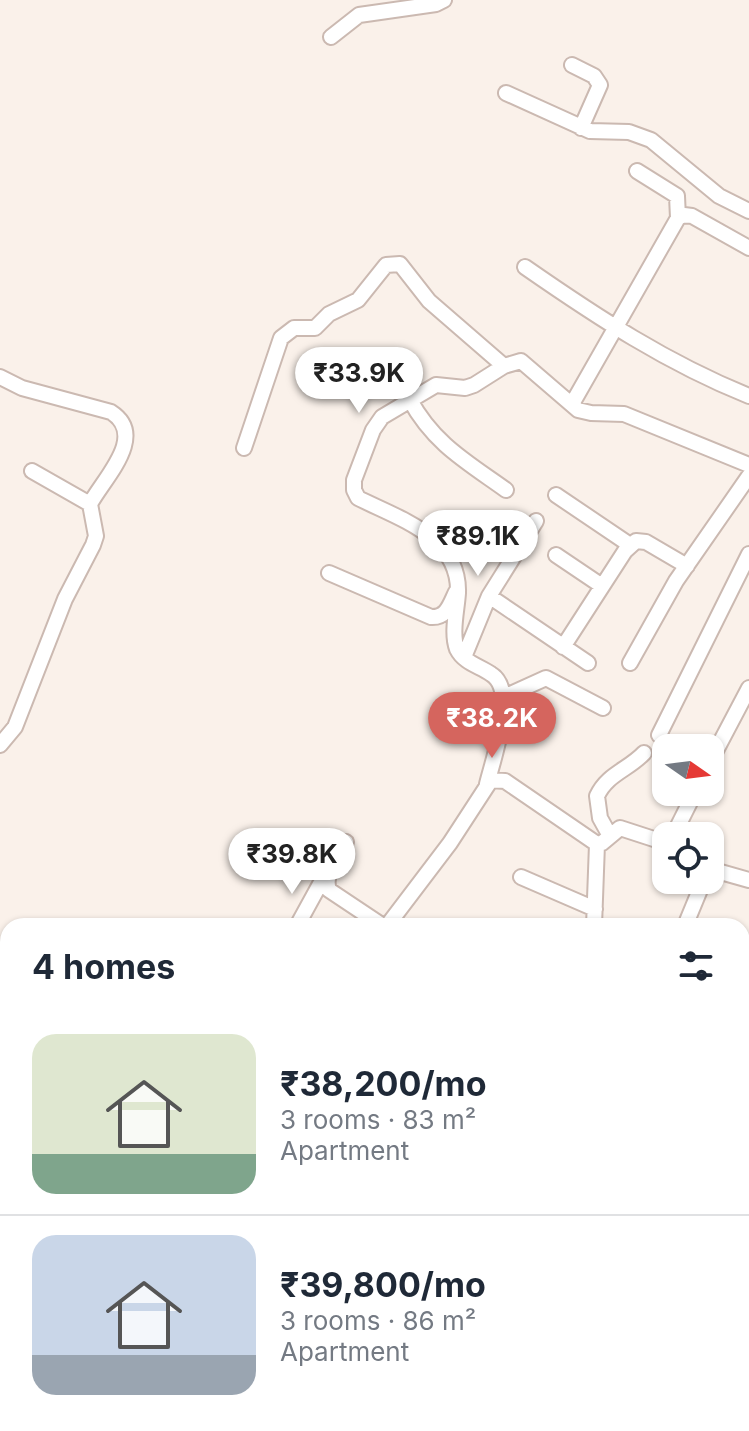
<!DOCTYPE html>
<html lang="en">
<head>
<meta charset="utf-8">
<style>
	body { margin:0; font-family:Inter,sans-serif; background:#f2f2f3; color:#1f2937; height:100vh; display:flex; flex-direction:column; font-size:30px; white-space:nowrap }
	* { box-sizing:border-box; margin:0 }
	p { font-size:26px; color:#747a83 }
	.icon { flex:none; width:44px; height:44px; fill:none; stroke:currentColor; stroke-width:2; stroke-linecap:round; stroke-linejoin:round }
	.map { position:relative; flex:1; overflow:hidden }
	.sheet { position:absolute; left:0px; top:918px; width:750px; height:514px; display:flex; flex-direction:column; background:#fff; border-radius:24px 24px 0 0; box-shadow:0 2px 6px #0004 }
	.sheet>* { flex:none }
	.needle { width:52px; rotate:104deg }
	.buttons { position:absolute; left:652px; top:734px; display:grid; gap:16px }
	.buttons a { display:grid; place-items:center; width:72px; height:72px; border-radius:16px; background:#fff; box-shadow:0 2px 6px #0004; font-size:40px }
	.price { position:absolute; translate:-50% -68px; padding:0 18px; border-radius:28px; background:#fff; color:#222; font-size:26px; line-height:52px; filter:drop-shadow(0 2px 4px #0008) }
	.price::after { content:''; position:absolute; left:50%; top:48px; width:24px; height:18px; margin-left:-12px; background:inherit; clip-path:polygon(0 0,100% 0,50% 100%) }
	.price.selected { background:#d5655e; color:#fff }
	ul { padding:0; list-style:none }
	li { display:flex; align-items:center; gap:24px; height:200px; padding:0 32px }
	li+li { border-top:2px solid #e0e1e3 }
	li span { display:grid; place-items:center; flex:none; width:224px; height:160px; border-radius:24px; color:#555 }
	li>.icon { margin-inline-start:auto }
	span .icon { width:96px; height:96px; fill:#fffc; stroke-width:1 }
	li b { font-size:34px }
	h2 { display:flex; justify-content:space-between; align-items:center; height:96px; padding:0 32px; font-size:34px }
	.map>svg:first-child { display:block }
</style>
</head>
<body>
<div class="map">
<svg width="749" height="1431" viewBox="0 0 749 1431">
	<rect width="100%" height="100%" fill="#faf1ea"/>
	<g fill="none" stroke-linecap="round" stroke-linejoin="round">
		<!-- minor casing -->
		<g stroke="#cbb9b1" stroke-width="18">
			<path id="minor" d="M331 37 359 15 436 4 444 0
				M572 65 594 76 600 85 581 128
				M506 93 590 131 629 132 651 140 719 196 749 211
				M637 171 677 196 678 218
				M525 267C597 317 667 363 749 396
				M0 377 22 388 111 412C148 436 104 478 90 504L96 536 93 545 65 599 15 727 0 745
				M410 400C434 444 467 462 506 490
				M572 404 678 218 684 215 692 216 749 248
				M244 448 281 338 294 328H315L329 314 358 300 386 265 400 264 429 301 504 366
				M32 471 90 504
				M556 495 630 545
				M556 555 602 586
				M329 573 431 617C447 618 450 604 456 592
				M489 596 588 663
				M563 647 625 551 636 541 646 542 687 566
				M464 657 489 596 536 521
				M630 663 676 581 749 476
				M504 697 546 678 603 708
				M659 735 749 554
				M710 762 749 688
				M487 784C493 759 518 690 491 674 480 666 464 663 457 649 451 633 457 610 458 593 460 537 400 519 358 498L354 490V480L373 430 382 417 436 385 465 388 474 385 504 366 521 361 578 410 591 413 624 414 749 465
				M610 836 600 818 597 796C607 774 628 770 644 753
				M673 836 695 792
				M346 842C338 856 323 874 329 890L383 926
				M710 869 749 880
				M521 877 595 909
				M297 926 320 884
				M387 926 450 843 491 780 505 781 597 844 602 843 620 828 663 842 666 841
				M594 926 597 844
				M685 926 704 880
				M0 959 8 964
				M742 1012 749 1013
				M742 1183 749 1187
				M742 1291 749 1296
				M315 1431 317 1424
				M395 1431 397 1424
				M453 1431 456 1424
				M579 1431 582 1424
				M728 1431 735 1426 749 1428"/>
		</g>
		<!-- minor -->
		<use href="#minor" stroke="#fff" stroke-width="14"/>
	</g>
</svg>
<div class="buttons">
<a><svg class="needle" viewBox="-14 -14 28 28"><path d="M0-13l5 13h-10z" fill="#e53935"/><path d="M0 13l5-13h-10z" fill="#747a83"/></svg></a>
<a><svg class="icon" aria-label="locate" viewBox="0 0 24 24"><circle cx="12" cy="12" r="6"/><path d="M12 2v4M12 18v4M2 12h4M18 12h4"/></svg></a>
</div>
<b class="price" style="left:359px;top:415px">₹33.9K</b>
<b class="price" style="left:478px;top:578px">₹89.1K</b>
<b class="price selected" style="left:492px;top:760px">₹38.2K</b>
<b class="price" style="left:292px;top:896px">₹39.8K</b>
<section class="sheet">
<h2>4 homes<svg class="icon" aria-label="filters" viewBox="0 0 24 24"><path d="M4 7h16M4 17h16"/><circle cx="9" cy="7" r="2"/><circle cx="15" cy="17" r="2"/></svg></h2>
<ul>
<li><span style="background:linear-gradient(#dfe7d0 75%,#7fa58c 0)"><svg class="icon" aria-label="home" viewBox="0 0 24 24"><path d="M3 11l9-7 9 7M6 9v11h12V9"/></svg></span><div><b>₹38,200/mo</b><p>3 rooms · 83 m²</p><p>Apartment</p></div></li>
<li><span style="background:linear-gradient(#c9d6e8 75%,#9aa5b1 0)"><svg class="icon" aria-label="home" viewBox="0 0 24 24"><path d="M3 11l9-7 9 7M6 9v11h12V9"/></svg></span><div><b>₹39,800/mo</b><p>3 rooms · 86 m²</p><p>Apartment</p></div></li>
</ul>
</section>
</div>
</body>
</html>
